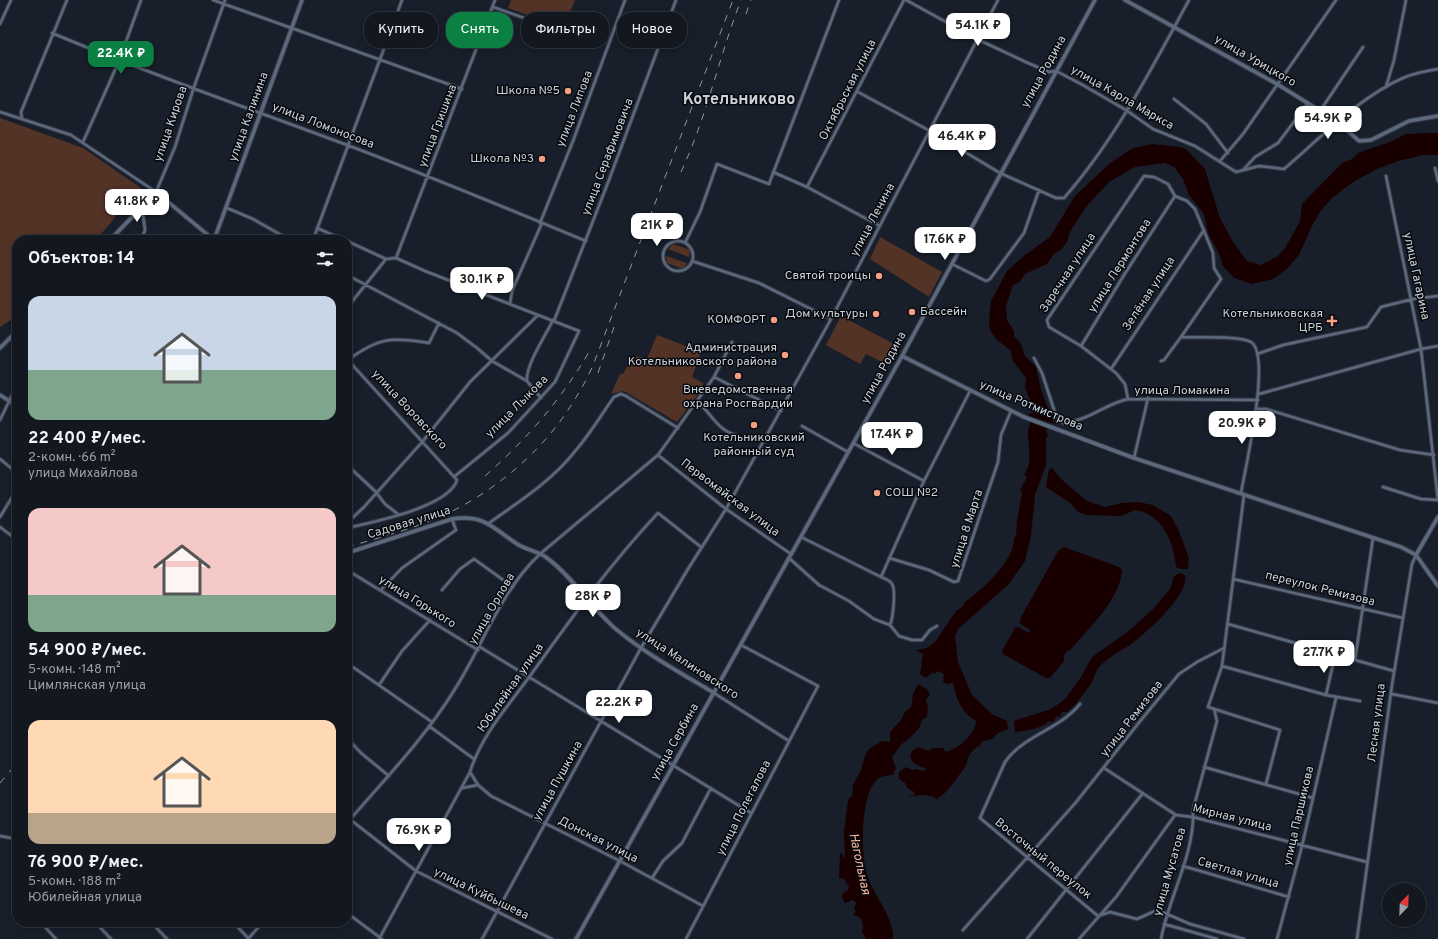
<!DOCTYPE html>
<html lang="ru">
<head>
<meta charset="utf-8">
<style>
	body { margin:0; font-family:Overpass,sans-serif; background:#1b2029; color:#f1f3f6; height:100vh; display:flex; flex-direction:column; font-size:15px; white-space:nowrap }
	* { box-sizing:border-box; margin:0 }
	p { font-size:13px; color:#9c9fa5 }
	.icon { flex:none; width:22px; height:22px; fill:none; stroke:currentColor; stroke-width:2; stroke-linecap:round; stroke-linejoin:round }
	.map { position:relative; flex:1; overflow:hidden }
	.details { position:absolute; left:12px; top:235px; width:340px; height:692px; display:flex; flex-direction:column; background:#121720; border-radius:16px; box-shadow:0 2px 10px #0003,0 0 0 1px #31363e }
	.details>* { flex:none }
	.banner { position:absolute; left:364px; top:12px; width:380px; height:36px; display:flex; gap:8px }
	.needle { width:26px; rotate:23deg }
	.tools { position:absolute; left:1382px; top:883px; display:grid; gap:8px }
	.tools a { display:grid; place-items:center; width:44px; height:44px; border-radius:50%; background:#121720; box-shadow:0 2px 10px #0003,0 0 0 1px #31363e; font-size:20px }
	.price { position:absolute; translate:-50% -34px; padding:0 9px; border-radius:8px; background:#fff; color:#222; font-size:13px; line-height:26px; filter:drop-shadow(0 1px 2px #0008) }
	.price::after { content:''; position:absolute; left:50%; top:24px; width:12px; height:9px; margin-left:-6px; background:inherit; clip-path:polygon(0 0,100% 0,50% 100%) }
	.price.on { background:#0b8043; color:#fff }
	ul { padding:0; list-style:none }
	li { display:grid; align-content:center; gap:8px; height:212px; padding:0 16px }
	li span { display:grid; place-items:center; height:124px; border-radius:12px; color:#555 }
	li>.icon { margin-inline-start:auto }
	span .icon { width:72px; height:72px; fill:#fffc; stroke-width:1 }
	li b { font-size:17px }
	h2 { display:flex; justify-content:space-between; align-items:center; height:48px; padding:0 16px; font-size:17px }
	.tag { padding:0 14px; border-radius:16px; background:#121720; box-shadow:0 2px 10px #0003,0 0 0 1px #31363e; font-size:14px; line-height:36px }
	.tag.on { background:#0b8043; color:#fff }
	.map>svg:first-child { display:block }
</style>
</head>
<body>
<div class="map">
<svg width="1438" height="939" viewBox="0 0 1438 939">
	<rect width="100%" height="100%" fill="#181f2b"/>
	<!-- green -->
	<path fill="#543327" d="M511 0H575L564 28 508 8Z
		M0 118 83 148 141 188 125 211 122 209 96 240H17V316L0 327Z
		M880 237 942 272 929 297 870 259Z
		M673 244 690 250 689 257 668 249Z
		M666 256 687 263 683 269 667 263Z
		M841 316 896 345 886 364 866 354 860 364 826 345Z
		M657 335 701 352 692 377 703 383V388L677 422 624 391 611 394 620 374H623L631 360 636 356 647 359Z"/>
	<!-- water -->
	<path fill="#190000" d="M1427 133H1438V155H1423L1398 161 1377 169 1353 182 1332 198 1320 212 1312 226 1299 255 1287 269 1273 279 1252 284 1234 278 1223 266 1219 254 1208 233 1204 214 1189 195 1183 179 1174 167 1165 163 1135 167 1109 182 1086 207 1070 232 1067 242 1061 250 1054 254 1047 264 1025 274 1020 282 1013 285 1006 306 1007 320 1014 331V336L1021 344 1025 356 1036 367 1041 390 1054 424 1028 415 1033 412 1034 409 1025 388 1026 378 1013 361 1010 350 997 340 990 330 989 321 991 301 1007 271 1025 255 1050 237 1075 196 1110 163 1133 148 1152 144 1180 147 1187 150 1205 169 1220 218 1233 242 1247 261 1261 265 1278 256 1285 248 1300 221 1302 204 1342 163 1352 159 1358 153 1390 142 1406 134Z
		M1030 422 1048 428 1046 431 1048 435 1046 439V465L1035 495 1031 536 1025 561 1009 584 958 629 955 636 958 662 972 695 992 714 1007 721 1008 729 998 733 992 739 981 742 980 746H978C974 749 970 753 968 758 967 761 967 765 965 767 960 774 945 796 939 797L936 800 935 797 924 795 911 796 909 795H914V792L907 788 905 783 899 779V772L906 767 912 770 917 769 923 771 927 769C919 765 914 766 910 757L912 751 918 747 930 751 932 748H943L946 752C958 749 976 734 976 721 960 710 957 701 953 683L948 684 943 682 944 674 938 671 934 674 933 672 926 678 920 674 923 654 916 650 927 648 935 642 956 611 962 607 965 602C982 590 1015 560 1014 538L1016 536 1017 520 1022 492 1020 490 1027 477 1024 474C1034 463 1027 444 1028 431 1029 427 1030 426 1030 422Z
		M1052 468 1061 479 1087 501 1105 507 1122 503 1138 502 1153 505 1171 516 1179 531 1189 558 1188 569H1181L1176 567C1174 542 1162 514 1135 510L1121 516 1087 515 1078 512 1070 503 1046 487 1049 469Z
		M1064 547 1119 567 1122 570C1121 598 1089 628 1071 649 1066 652 1063 654 1064 661L1050 678H1046L1003 654 1002 651 1015 628 1018 627 1029 633 1030 630 1020 624V619L1058 551Z
		M1180 573 1185 575C1190 595 1145 634 1130 645 1120 651 1111 656 1102 664L1098 668 1091 684 1075 705 1067 712H1062L1060 717 1057 716 1053 722 1049 721C1041 729 1027 731 1015 732L1014 721 1051 709 1064 700 1080 679 1092 657 1130 630 1153 609 1170 589 1174 576Z
		M918 684 927 689 930 694 926 700 928 707 927 717 922 720C921 730 909 738 902 744 898 748 896 753 892 757L896 768 893 775C885 775 878 777 874 783 861 802 861 849 866 871 871 893 895 917 893 939H866L862 932C864 924 863 916 853 915L856 911 854 910 856 903 853 900 845 903 842 897 843 893 848 890 849 887 844 879 839 878 840 855 841 853 843 854V858L845 856 844 832 848 800 852 795 853 785 861 770 865 756 869 749 882 741 890 742V732L900 721 905 712 911 707 913 694Z"/>
	<g fill="none" stroke-linecap="round" stroke-linejoin="round">
		<!-- minor casing -->
		<g stroke="#353b47" stroke-width="4.5">
			<path id="minor" d="M213 0 462 89
				M906 0 977 39 1028 63 1049 72 1056 71 1081 84 1126 110 1153 129 1195 146 1236 172 1259 166 1284 169C1319 139 1361 96 1403 78 1414 73 1426 71 1438 69
				M493 7 561 31
				M0 24 11 0
				M52 33C149 74 248 108 347 145 427 175 506 208 586 241
				M1386 87 1394 60 1406 0
				M858 92 930 131 1000 173 1056 198H1064C1115 140 1152 68 1189 0
				M1174 99 1206 124 1228 153
				M1320 111 1363 47
				M0 112 71 135 156 192 175 147 193 90 225 0
				M22 119 21 112 67 0
				M83 142 119 61 141 0
				M1220 161 1243 134 1336 0
				M1435 168 1438 181
				M1244 169 1255 157 1278 143 1308 103
				M773 172 807 187 880 226
				M1386 176 1421 349 1438 500
				M807 187 904 0
				M227 208 253 219 290 240
				M540 223 573 141 625 0
				M317 228 344 240
				M141 240 145 230 142 207
				M313 240 402 0
				M663 256a15 15 0 1 1 30 0a15 15 0 1 1-30 0Z
				M347 241 386 259 396 258 425 271 579 331 555 382 508 433 455 476
				M685 243 700 212 717 164 769 184 839 0
				M396 258 495 0
				M692 261 759 283 831 319
				M952 264 986 281 990 279 1024 233 1039 190
				M347 275 457 333 477 348 492 361 527 381 541 398
				M510 304 512 291 542 223
				M347 308 386 259
				M554 321 609 180 676 0
				M1081 346 1124 275 1175 196
				M1257 354 1283 345 1367 327 1381 307 1413 299 1438 296
				M1034 358 1042 373 1057 419 1063 423C1088 421 1105 404 1128 399L1258 400
				M347 359 457 480C449 507 373 522 347 528
				M348 360C379 337 392 337 429 343L439 323
				M1161 361 1164 360 1181 337
				M1111 369 1204 230
				M714 377 781 411
				M527 381C525 366 546 335 553 320
				M1259 394 1421 349 1438 346
				M1128 399 1125 384 1116 373 1081 346 1049 327 1047 320 1144 176 1154 177 1168 184 1175 196 1187 201 1195 209 1213 253 1214 268 1221 279 1181 337C1196 338 1239 335 1251 342 1272 355 1245 469 1241 493
				M697 401C711 413 717 430 736 435
				M1256 409H1266L1400 450 1434 455
				M0 420 17 385
				M802 426 848 452
				M853 443 924 481
				M658 455 726 509 791 554
				M1134 458 1148 398
				M0 459 17 473
				M347 465 376 492 385 504 399 515
				M1383 487 1421 499 1438 500
				M1244 495 1222 666 1208 707 1280 730 1266 784
				M0 517 17 489
				M347 523 364 507 423 441 470 382 538 315
				M489 523C520 501 553 480 576 450 590 434 601 415 614 397L621 394 626 396 678 428
				M0 527 17 540
				M801 537 881 577
				M789 558 819 585 849 601 874 619 890 625 899 636 912 640H922L930 630 937 626
				M889 558 929 570 954 582 958 581 998 462 1001 435 1011 411
				M347 570 478 650
				M1233 579 1403 618
				M381 590 402 568 456 530 452 519
				M442 590 460 569 474 559 513 587
				M1228 624 1394 671
				M890 625C893 618 896 590 892 584 890 580 885 579 881 577L924 481 970 391
				M480 647 751 813
				M1355 660 1373 538
				M347 663 432 722
				M1222 666 1326 695 1360 701
				M379 685 402 651 430 620
				M714 693 789 741
				M1392 694 1438 703
				M1326 695 1335 655
				M1080 704C1059 730 1024 735 1005 762L980 818 1098 916 1110 912 1137 919 1155 911H1160L1190 924 1244 939
				M429 726 474 759
				M347 738 361 753 389 776
				M1204 767 1313 798
				M1104 768 1176 815 1193 817 1367 862
				M470 772 478 785 491 796 620 861 703 906
				M462 788 478 785
				M347 817 416 871 552 939
				M347 823C384 780 425 738 455 689 483 645 501 590 540 554L658 455 714 377 732 342
				M0 836 11 838 17 842
				M17 858 16 870 17 877
				M1183 866 1289 897
				M652 878 663 861 682 843 711 788
				M347 913 382 939
				M39 922 46 927
				M48 922 46 928 56 939
				M95 922 111 939
				M151 922 167 939
				M233 922 249 939
				M1164 924 1217 939
				M963 930 1077 801 1141 720 1179 674 1197 662 1224 648
				M248 939 263 922
				M379 939 470 772C481 736 508 706 530 676 570 620 610 564 658 513L701 547
				M482 939 641 648 688 569 726 509 831 319 998 0
				M686 939 818 686 741 645
				M1027 939 1143 793
				M1079 939 1116 897 1175 815
				M1161 939C1169 896 1195 854 1193 810L1217 721 1214 709
				M1277 939 1302 846 1336 698
				M1357 939 1392 685 1412 564 1416 555"/>
		</g>
		<!-- tertiary casing -->
		<g stroke="#353b47" stroke-width="5.5">
			<path id="tertiary" d="M1125 0 1277 84 1338 122 1359 141 1371 140 1409 121 1438 116
				M110 240 156 192 214 240 302 0
				M0 348 17 331
				M902 356 1024 417 1134 458 1401 547 1416 555 1438 586
				M0 395 17 406
				M347 553 452 519C484 514 493 528 517 544 526 550 538 551 547 558 574 578 591 608 617 630 646 654 681 673 714 693
				M1416 555 1438 517
				M576 939 902 356 1095 0"/>
		</g>
		<!-- minor -->
		<use href="#minor" stroke="#5c687c" stroke-width="2.5"/>
		<!-- tertiary -->
		<use href="#tertiary" stroke="#5c687c" stroke-width="3.5"/>
		<!-- rail -->
		<path stroke="#90959f" stroke-width="1" stroke-dasharray="7 7" stroke-linecap="butt" d="M746 14 751 0
			M681 172C707 116 719 57 741 0
			M598 373 614 327
			M485 476C526 440 561 400 589 352
			M347 547C379 538 412 529 442 516 497 491 548 447 578 394 589 377 596 358 603 339L733 0
			M0 783 17 763"/>
	</g>
	<!-- markers -->
	<g fill="#f39f82" stroke="#06090e" stroke-width="1.5">
		<circle cx="568" cy="91" r="4"/>
		<circle cx="542" cy="159" r="4"/>
		<circle cx="879" cy="276" r="4"/>
		<circle cx="912" cy="312" r="4"/>
		<circle cx="876" cy="314" r="4"/>
		<circle cx="774" cy="320" r="4"/>
		<path d="M1330 315h4v4h4v4h-4v4h-4v-4h-4v-4h4z"/>
		<circle cx="785" cy="355" r="4"/>
		<circle cx="738" cy="376" r="4"/>
		<circle cx="754" cy="425" r="4"/>
		<circle cx="877" cy="493" r="4"/>
	</g>
	<g text-anchor="middle" dominant-baseline="central" stroke-width="3" stroke-linejoin="round" paint-order="stroke">
		<!-- street labels -->
		<g font-size="12" fill="#ccd1d9" stroke="#06090e">
			<text transform="translate(1255 61) rotate(30)">улица Урицкого</text>
			<text transform="translate(1044 72) rotate(-61)">улица Родина</text>
			<text transform="translate(848 90) rotate(-63)">Октябрьская улица</text>
			<text transform="translate(1122 98) rotate(30)">улица Карла Маркса</text>
			<text transform="translate(575 109) rotate(-69)">улица Липова</text>
			<text transform="translate(249 117) rotate(-70)">улица Калинина</text>
			<text transform="translate(171 124) rotate(-71)">улица Кирова</text>
			<text transform="translate(323 126) rotate(21)">улица Ломоносова</text>
			<text transform="translate(438 126) rotate(-69)">улица Гришина</text>
			<text transform="translate(608 157) rotate(-69)">улица Серафимовича</text>
			<text transform="translate(873 220) rotate(-62)">улица Ленина</text>
			<text transform="translate(1120 266) rotate(-58)">улица Лермонтова</text>
			<text transform="translate(1068 273) rotate(-57)">Заречная улица</text>
			<text transform="translate(1416 276) rotate(78)">улица Гагарина</text>
			<text transform="translate(1149 294) rotate(-57)">Зелёная улица</text>
			<text transform="translate(884 368) rotate(-61)">улица Родина</text>
			<text x="1182" y="391">улица Ломакина</text>
			<text transform="translate(1031 406) rotate(23)">улица Ротмистрова</text>
			<text transform="translate(517 407) rotate(-45)">улица Лыкова</text>
			<text transform="translate(409 410) rotate(47)">улица Воровского</text>
			<text transform="translate(730 498) rotate(37)">Первомайская улица</text>
			<text transform="translate(409 523) rotate(-17)">Садовая улица</text>
			<text transform="translate(967 529) rotate(-72)">улица 8 Марта</text>
			<text transform="translate(1320 589) rotate(14)">переулок Ремизова</text>
			<text transform="translate(417 602) rotate(32)">улица Горького</text>
			<text transform="translate(492 609) rotate(-60)">улица Орлова</text>
			<text transform="translate(687 664) rotate(33)">улица Малиновского</text>
			<text transform="translate(511 688) rotate(-55)">Юбилейная улица</text>
			<text transform="translate(1132 719) rotate(-52)">улица Ремизова</text>
			<text transform="translate(1377 723) rotate(-83)">Лесная улица</text>
			<text transform="translate(675 742) rotate(-61)">улица Сербина</text>
			<text transform="translate(558 781) rotate(-61)">улица Пушкина</text>
			<text transform="translate(744 808) rotate(-63)">улица Полегалова</text>
			<text transform="translate(1299 816) rotate(-77)">улица Паршикова</text>
			<text transform="translate(1232 818) rotate(14)">Мирная улица</text>
			<text transform="translate(598 840) rotate(27)">Донская улица</text>
			<text transform="translate(1043 859) rotate(39)">Восточный переулок</text>
			<text transform="translate(1170 872) rotate(-74)">улица Мусатова</text>
			<text transform="translate(1238 873) rotate(16)">Светлая улица</text>
			<text transform="translate(481 894) rotate(26)">улица Куйбышева</text>
		</g>
		<!-- poi labels -->
		<g font-size="12" fill="#ccd1d9" stroke="#06090e" text-anchor="end">
			<text x="560" y="91">Школа №5</text>
			<text x="534" y="159">Школа №3</text>
			<text x="871" y="276">Святой троицы</text>
			<text x="920" y="312" text-anchor="start">Бассейн</text>
			<text x="868" y="314">Дом культуры</text>
			<text x="1323" y="314">Котельниковская<tspan x="1323" dy="14">ЦРБ</tspan></text>
			<text x="766" y="320">КОМФОРТ</text>
			<text x="777" y="348">Администрация<tspan x="777" dy="14">Котельниковского района</tspan></text>
			<text x="738" y="390" text-anchor="middle">Вневедомственная<tspan x="738" dy="14">охрана Росгвардии</tspan></text>
			<text x="754" y="438" text-anchor="middle">Котельниковский<tspan x="754" dy="14">районный суд</tspan></text>
			<text x="885" y="493" text-anchor="start">СОШ №2</text>
		</g>
		<!-- water labels -->
		<g font-size="13" font-style="italic" fill="#f9b39b" stroke="#06090e">
			<text transform="translate(859 864) rotate(78)">Нагольная</text>
		</g>
		<!-- district labels -->
		<g font-size="16" font-weight="bold" fill="#ccd1d9" stroke="#06090e">
			<text x="739" y="100">Котельниково</text>
		</g>
	</g>
</svg>
<div class="tools">
<a><svg class="needle" viewBox="-14 -14 28 28"><path d="M0-13l5 13h-10z" fill="#e53935"/><path d="M0 13l5-13h-10z" fill="#9c9fa5"/></svg></a>
</div>
<b class="price" style="left:978px;top:47px">54.1K ₽</b>
<b class="price on" style="left:121px;top:75px">22.4K ₽</b>
<b class="price" style="left:1328px;top:140px">54.9K ₽</b>
<b class="price" style="left:962px;top:158px">46.4K ₽</b>
<b class="price" style="left:137px;top:223px">41.8K ₽</b>
<b class="price" style="left:657px;top:247px">21K ₽</b>
<b class="price" style="left:945px;top:261px">17.6K ₽</b>
<b class="price" style="left:482px;top:301px">30.1K ₽</b>
<b class="price" style="left:1242px;top:445px">20.9K ₽</b>
<b class="price" style="left:892px;top:456px">17.4K ₽</b>
<b class="price" style="left:593px;top:618px">28K ₽</b>
<b class="price" style="left:1324px;top:674px">27.7K ₽</b>
<b class="price" style="left:619px;top:724px">22.2K ₽</b>
<b class="price" style="left:419px;top:852px">76.9K ₽</b>
<div class="banner">
<a class="tag">Купить</a>
<a class="tag on">Снять</a>
<a class="tag">Фильтры</a>
<a class="tag">Новое</a>
</div>
<section class="details">
<h2>Объектов: 14<svg class="icon" aria-label="filters" viewBox="0 0 24 24"><path d="M4 7h16M4 17h16"/><circle cx="9" cy="7" r="2"/><circle cx="15" cy="17" r="2"/></svg></h2>
<ul>
<li><span style="background:linear-gradient(#c9d6e8 60%,#7fa58c 0)"><svg class="icon" aria-label="home" viewBox="0 0 24 24"><path d="M3 11l9-7 9 7M6 9v11h12V9"/></svg></span><div><b>22 400 ₽/мес.</b><p>2-комн. · 66 m²</p><p>улица Михайлова</p></div></li>
<li><span style="background:linear-gradient(#f6c9c9 70%,#7fa58c 0)"><svg class="icon" aria-label="home" viewBox="0 0 24 24"><path d="M3 11l9-7 9 7M6 9v11h12V9"/></svg></span><div><b>54 900 ₽/мес.</b><p>5-комн. · 148 m²</p><p>Цимлянская улица</p></div></li>
<li><span style="background:linear-gradient(#ffd9b3 75%,#b9a48a 0)"><svg class="icon" aria-label="home" viewBox="0 0 24 24"><path d="M3 11l9-7 9 7M6 9v11h12V9"/></svg></span><div><b>76 900 ₽/мес.</b><p>5-комн. · 188 m²</p><p>Юбилейная улица</p></div></li>
</ul>
</section>
</div>
</body>
</html>
